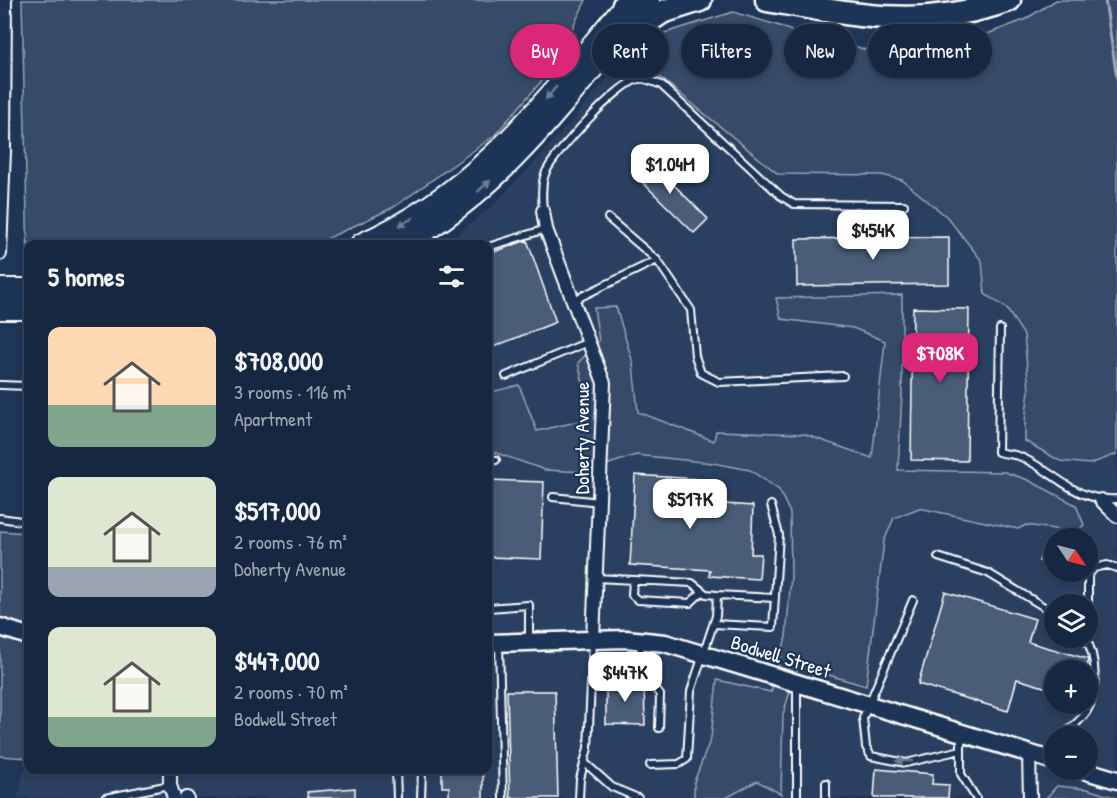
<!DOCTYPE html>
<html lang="en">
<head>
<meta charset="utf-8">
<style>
	body { margin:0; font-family:"Patrick Hand",sans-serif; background:#1f3048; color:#f1f3f6; height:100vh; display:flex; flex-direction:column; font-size:22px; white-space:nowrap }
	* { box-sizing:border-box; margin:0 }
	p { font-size:20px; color:#9ea6b1 }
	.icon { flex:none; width:33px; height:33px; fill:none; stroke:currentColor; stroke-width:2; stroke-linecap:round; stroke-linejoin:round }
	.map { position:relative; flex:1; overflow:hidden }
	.panel { position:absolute; left:24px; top:240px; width:468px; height:534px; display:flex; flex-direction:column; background:#162841; border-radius:12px; box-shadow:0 3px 9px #0003,0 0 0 2px #35445a }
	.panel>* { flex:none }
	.hud { position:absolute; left:510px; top:24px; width:516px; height:54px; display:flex; gap:12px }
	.needle { width:39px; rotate:125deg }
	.controls { position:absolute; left:1044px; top:528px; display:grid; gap:12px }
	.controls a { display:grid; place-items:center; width:54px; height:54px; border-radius:50%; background:#162841; box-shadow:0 3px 9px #0003,0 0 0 2px #35445a; font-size:30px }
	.price { position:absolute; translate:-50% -51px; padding:0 14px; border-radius:12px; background:#fff; color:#222; font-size:20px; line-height:39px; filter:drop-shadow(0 2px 3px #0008) }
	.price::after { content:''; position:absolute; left:50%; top:36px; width:18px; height:14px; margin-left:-9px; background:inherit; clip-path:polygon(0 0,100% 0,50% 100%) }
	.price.selected { background:#db2777; color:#fff }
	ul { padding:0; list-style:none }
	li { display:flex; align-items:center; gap:18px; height:150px; padding:0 24px }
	li span { display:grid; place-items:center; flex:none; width:168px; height:120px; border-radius:12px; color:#555 }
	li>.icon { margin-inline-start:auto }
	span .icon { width:72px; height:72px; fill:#fffc; stroke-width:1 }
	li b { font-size:26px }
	h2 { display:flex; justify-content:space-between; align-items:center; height:72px; padding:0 24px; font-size:26px }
	.chip { padding:0 21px; border-radius:27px; background:#162841; box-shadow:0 3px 9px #0003,0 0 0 2px #35445a; font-size:21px; line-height:54px }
	.chip.selected { background:#db2777; color:#fff }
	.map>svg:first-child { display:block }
</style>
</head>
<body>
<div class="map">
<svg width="1117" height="798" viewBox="0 0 1117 798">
	<rect width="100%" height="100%" fill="#1d3557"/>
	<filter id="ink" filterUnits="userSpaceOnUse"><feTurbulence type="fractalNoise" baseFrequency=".0167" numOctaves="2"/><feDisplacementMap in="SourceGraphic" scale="12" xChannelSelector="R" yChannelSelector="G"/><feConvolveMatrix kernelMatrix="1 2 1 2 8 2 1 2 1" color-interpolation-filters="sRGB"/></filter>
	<g filter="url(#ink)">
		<!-- built -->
		<path fill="#2a4161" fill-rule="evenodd" d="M718 23 1037 290 1117 413V798H17L27 758 28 770H488V244H446L492 206 540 157 624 59ZM1054 538H1088V572H1054ZM1054 604H1088V638H1054ZM1054 670H1088V704H1054ZM1054 736H1088V770H1054Z"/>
		<!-- green -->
		<path fill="#364b69" stroke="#9aa5b4" stroke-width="1.5" d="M22 0H586L553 68 494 136 394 207 316 244H28V263Z
			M1056 0H1117V454L1090 464 1060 461 1025 441V421L1029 390 1024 335 1006 308 985 294 982 261 947 217 902 180 882 175 778 174 650 69 636 49 658 35 733 12 780 26 800 35H822L869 51H942L1024 20Z
			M902 295V392L898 470 1005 472 1028 480 1076 505 1084 525 1075 532 1026 525 1018 529 919 508 894 518 884 541 866 686 798 666 783 714 781 794 757 781 726 798H694V782L711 738 717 680 771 692 786 637 791 577 790 513 779 490 750 470 713 463 636 455 585 472 545 470 488 450V393L519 385 537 431 589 419 586 395 578 363 599 341 594 308 616 307 633 363 638 412 714 441 716 431 804 434 872 458 885 341 853 328 781 319 776 298Z
			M0 531 28 533V758L0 756Z
			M1057 786 1087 789 1116 798H1046Z"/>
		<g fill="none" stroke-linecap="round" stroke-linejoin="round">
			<!-- stream -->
			<path stroke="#a0aab8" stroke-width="3" d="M1105 0 1117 78"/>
		</g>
		<!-- building -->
		<path fill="#4a5d79" stroke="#fff" stroke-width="1.5" d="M646 157 708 219 694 233 632 172Z
			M949 237V284L797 286 796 239Z
			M527 240 556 322 488 349V254Z
			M913 308 969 309 967 461 911 460Z
			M635 475 697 479 696 502 753 506 751 554H761L759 579 709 576 710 570 630 565Z
			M488 480 544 482 541 559 488 557Z
			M1043 547 1054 550V565L1039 561Z
			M945 592 1035 619 1028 642 1088 659 1087 670H1054V690L1017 679 1008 711 918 684Z
			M606 681H644L645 725 606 724Z
			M507 691H555L558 798H510Z
			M876 769 933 774 932 784 949 785 948 798H874Z
			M442 770H483V798H449V787H442Z
			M355 788V798H308L307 792Z"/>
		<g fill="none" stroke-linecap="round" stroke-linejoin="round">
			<!-- lane casing -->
			<g stroke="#fff" stroke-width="10">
				<path id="lane" d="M543 211C542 199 541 186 545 174 552 155 620 81 639 79 646 78 654 82 661 85L781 196 794 204 904 205
					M608 218 657 260
					M488 247 546 229
					M574 300 657 260 691 310 695 356 701 373 719 382 843 376
					M1000 329 998 452C1005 454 1014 454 1021 457 1056 472 1074 502 1117 499
					M506 376 588 342
					M0 385 28 386
					M488 459 496 460
					M553 497 600 502
					M0 518 28 522
					M938 557 988 573 1054 613
					M596 578 692 583 706 594 717 595 716 616 691 691 687 759 679 764 650 765
					M633 580 632 595 638 600 690 603 702 592
					M717 595 775 598
					M913 600 863 718 866 747 871 756 906 763 961 750
					M488 608 529 605V641
					M1088 615V576L1094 568 1107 565 1117 568
					M714 624 773 627 779 535 771 505
					M499 643 503 798
					M640 643 642 669 660 695 659 728
					M609 668 642 669
					M797 683V798
					M961 733V774L976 798
					M1065 736C1071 726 1081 721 1087 711 1098 693 1097 655 1085 638
					M584 762 612 787 638 798
					M396 770 397 798
					M826 783V798
					M105 798 170 785
					M421 798 422 770
					M579 798 580 779 588 748 593 641"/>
			</g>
			<!-- street casing -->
			<g stroke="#fff" stroke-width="16">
				<path id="street" d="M543 211 546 229 604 383 593 639
					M0 254 4 151 5 0
					M1101 500 1117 516
					M1029 754 1030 798
					M170 770V785L174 798
					M186 798H187"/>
			</g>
			<!-- secondary casing -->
			<g stroke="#fff" stroke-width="21">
				<path id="secondary" d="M0 627 28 636
					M488 643 626 639 665 643 1054 761
					M1083 770 1117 780"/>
			</g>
			<!-- primary casing -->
			<g stroke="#fff" stroke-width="24">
				<path id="primary" d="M361 244C482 190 546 99 629 0
					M403 244C506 189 575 87 649 0
					M0 289H28
					M0 309H28"/>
			</g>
			<!-- highway casing -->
			<g stroke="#fff" stroke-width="27">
				<path id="highway" d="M767 0C854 15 922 31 1009 0
					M624 5 627 0
					M607 49 662 12 700 0"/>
			</g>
			<!-- lane -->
			<use href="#lane" stroke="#1d3557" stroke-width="6"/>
			<!-- street -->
			<use href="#street" stroke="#1d3557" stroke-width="12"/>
			<!-- secondary -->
			<use href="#secondary" stroke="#1d3557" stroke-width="16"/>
			<!-- primary -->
			<use href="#primary" stroke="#1d3557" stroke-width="20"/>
			<!-- highway -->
			<use href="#highway" stroke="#1d3557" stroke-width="22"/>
		</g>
		<!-- one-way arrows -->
		<defs><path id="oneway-solid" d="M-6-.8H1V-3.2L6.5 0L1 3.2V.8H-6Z" transform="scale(1.5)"/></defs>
		<g fill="#6c7c92">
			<use href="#oneway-solid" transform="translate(551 93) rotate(130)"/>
			<use href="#oneway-solid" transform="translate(484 186) rotate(-42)"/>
			<use href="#oneway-solid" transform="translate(406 222) rotate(149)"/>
			<use href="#oneway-solid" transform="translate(904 761) rotate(-180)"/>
		</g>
	</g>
	<g text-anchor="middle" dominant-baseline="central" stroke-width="4.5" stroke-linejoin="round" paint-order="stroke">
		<!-- street labels -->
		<g font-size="20" fill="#fff" stroke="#1d3557">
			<text transform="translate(581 438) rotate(-90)">Doherty Avenue</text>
			<text transform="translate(781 656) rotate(17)">Bodwell Street</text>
		</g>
	</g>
</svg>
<div class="controls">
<a><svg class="needle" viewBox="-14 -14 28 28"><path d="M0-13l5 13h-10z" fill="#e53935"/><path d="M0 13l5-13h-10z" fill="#9ea6b1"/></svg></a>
<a><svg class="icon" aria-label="layers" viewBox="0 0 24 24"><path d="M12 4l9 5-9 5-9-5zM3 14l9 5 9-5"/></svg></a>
<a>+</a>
<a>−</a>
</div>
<b class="price" style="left:670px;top:195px">$1.04M</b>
<b class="price" style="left:873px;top:261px">$454K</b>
<b class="price selected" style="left:940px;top:384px">$708K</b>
<b class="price" style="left:690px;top:530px">$517K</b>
<b class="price" style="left:625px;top:703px">$447K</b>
<div class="hud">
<a class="chip selected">Buy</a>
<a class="chip">Rent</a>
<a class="chip">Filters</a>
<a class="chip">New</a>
<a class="chip">Apartment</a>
</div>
<section class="panel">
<h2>5 homes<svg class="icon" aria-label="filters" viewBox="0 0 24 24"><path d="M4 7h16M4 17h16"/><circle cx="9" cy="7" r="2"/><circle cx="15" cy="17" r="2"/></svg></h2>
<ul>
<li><span style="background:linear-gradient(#ffd9b3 65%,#7fa58c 0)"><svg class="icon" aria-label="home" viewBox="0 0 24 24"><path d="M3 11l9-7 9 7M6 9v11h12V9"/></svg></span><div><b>$708,000</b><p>3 rooms · 116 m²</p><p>Apartment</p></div></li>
<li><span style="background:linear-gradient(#dfe7d0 75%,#9aa5b1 0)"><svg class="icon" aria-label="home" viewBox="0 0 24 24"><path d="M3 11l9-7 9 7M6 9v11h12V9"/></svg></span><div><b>$517,000</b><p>2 rooms · 76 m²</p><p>Doherty Avenue</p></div></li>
<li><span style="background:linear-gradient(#dfe7d0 75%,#7fa58c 0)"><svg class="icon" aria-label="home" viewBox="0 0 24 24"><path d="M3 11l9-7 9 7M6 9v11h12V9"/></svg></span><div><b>$447,000</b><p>2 rooms · 70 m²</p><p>Bodwell Street</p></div></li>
</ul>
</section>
</div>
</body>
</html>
